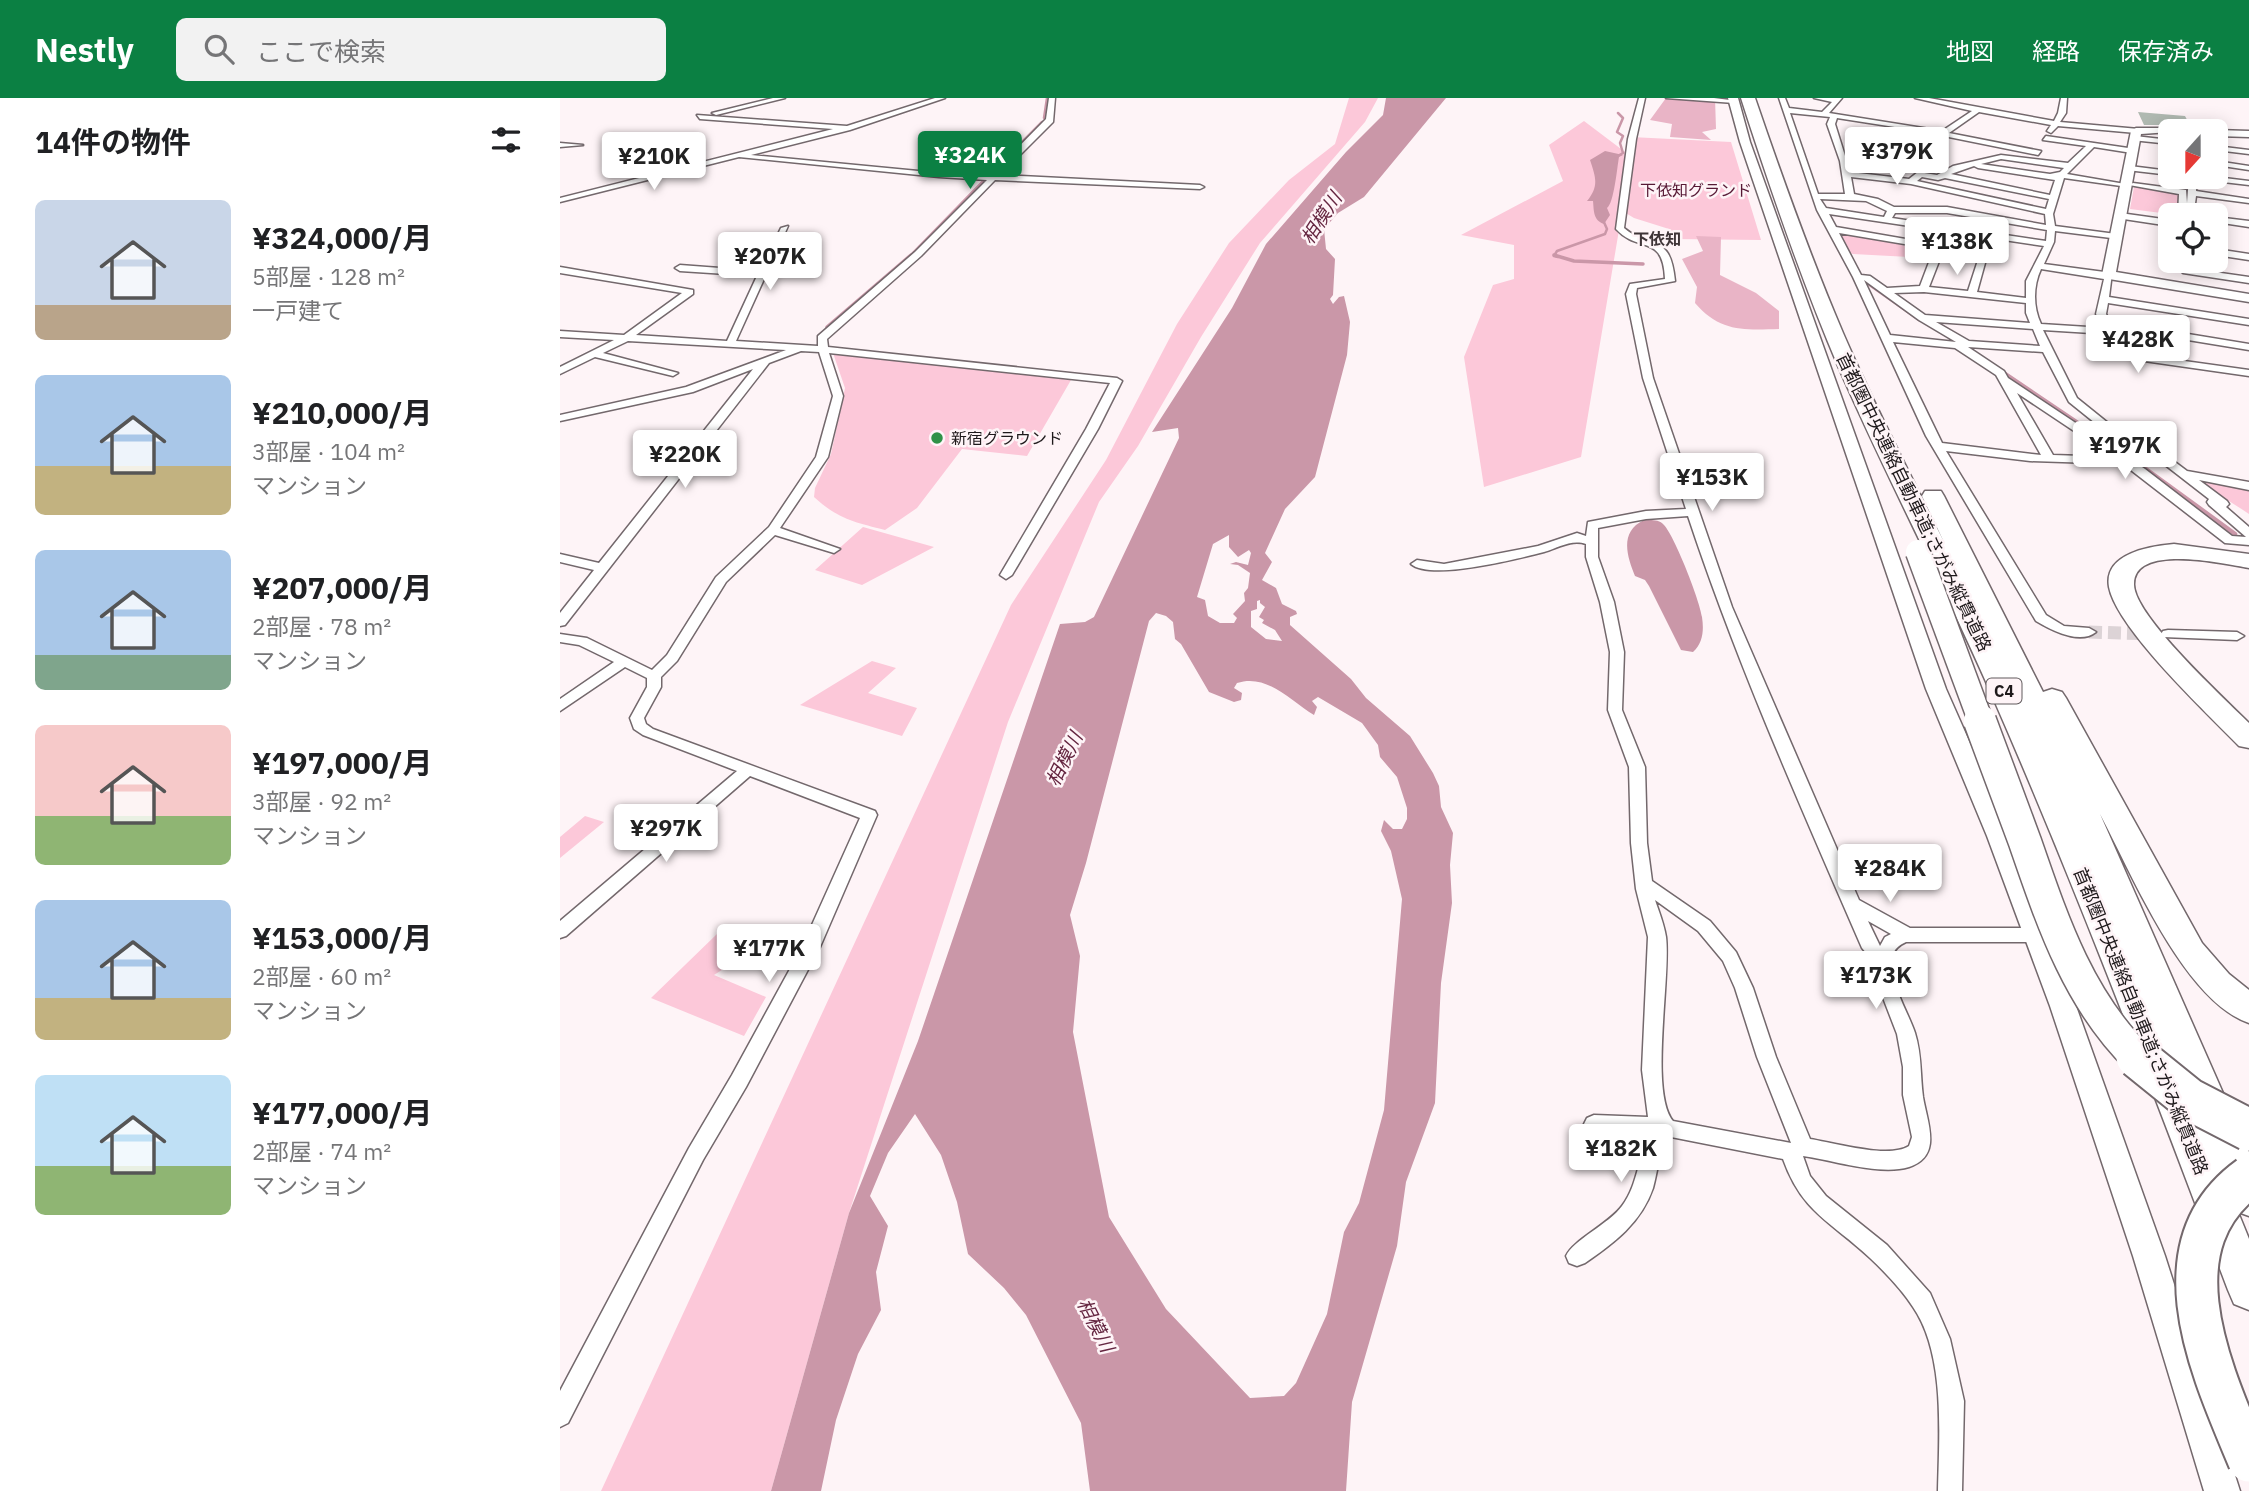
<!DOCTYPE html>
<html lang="ja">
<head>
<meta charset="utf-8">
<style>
	body { margin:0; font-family:"IBM Plex Sans","Noto Sans JP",sans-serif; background:#f2f2f2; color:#202124; height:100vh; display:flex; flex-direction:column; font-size:26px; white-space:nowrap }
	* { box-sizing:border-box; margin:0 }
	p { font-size:23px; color:#757577 }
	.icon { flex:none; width:38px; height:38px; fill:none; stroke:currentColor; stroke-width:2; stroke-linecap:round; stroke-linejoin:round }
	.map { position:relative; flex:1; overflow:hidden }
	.panel { display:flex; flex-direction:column; background:#fff; width:560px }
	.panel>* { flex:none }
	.needle { width:46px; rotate:201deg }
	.buttons { position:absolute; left:1598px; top:21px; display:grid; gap:14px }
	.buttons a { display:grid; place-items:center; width:70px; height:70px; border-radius:10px; background:#fff; box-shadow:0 4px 18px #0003; font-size:35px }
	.price { position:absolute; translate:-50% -60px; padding:0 16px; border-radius:7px; background:#fff; color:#222; font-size:23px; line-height:46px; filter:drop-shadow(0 2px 4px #0008) }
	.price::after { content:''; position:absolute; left:50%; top:42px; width:21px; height:16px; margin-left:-10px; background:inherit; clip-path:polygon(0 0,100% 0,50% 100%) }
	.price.current { background:#0b8043; color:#fff }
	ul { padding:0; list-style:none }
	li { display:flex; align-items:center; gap:21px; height:175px; padding:0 35px }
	li span { display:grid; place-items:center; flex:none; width:196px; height:140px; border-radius:10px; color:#555 }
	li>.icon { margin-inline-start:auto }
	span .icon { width:84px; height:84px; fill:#fffc; stroke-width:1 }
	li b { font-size:30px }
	h2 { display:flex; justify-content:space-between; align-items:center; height:84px; padding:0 35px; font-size:30px }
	header { display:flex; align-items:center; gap:42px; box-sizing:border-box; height:98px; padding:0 35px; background:#0b8043; color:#fff }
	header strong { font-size:33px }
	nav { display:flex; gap:38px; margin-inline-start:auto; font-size:24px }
	.search { width:490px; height:63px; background:#f2f2f2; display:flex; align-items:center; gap:18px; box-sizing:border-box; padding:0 24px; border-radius:10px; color:#757577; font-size:26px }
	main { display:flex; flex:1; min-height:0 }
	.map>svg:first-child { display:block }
</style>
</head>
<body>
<header>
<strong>Nestly</strong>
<div class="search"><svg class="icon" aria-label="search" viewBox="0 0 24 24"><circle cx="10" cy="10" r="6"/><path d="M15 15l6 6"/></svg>ここで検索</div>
<nav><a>地図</a><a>経路</a><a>保存済み</a></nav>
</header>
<main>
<section class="panel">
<h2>14件の物件<svg class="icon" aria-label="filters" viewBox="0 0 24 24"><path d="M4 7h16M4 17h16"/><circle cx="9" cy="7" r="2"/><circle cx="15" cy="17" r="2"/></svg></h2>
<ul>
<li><span style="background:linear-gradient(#c9d6e8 75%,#b9a48a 0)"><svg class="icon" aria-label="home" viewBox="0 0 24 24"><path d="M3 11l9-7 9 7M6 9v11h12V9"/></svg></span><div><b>¥324,000/月</b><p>5部屋 · 128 m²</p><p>一戸建て</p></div></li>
<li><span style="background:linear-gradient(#a9c7e8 65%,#c2b280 0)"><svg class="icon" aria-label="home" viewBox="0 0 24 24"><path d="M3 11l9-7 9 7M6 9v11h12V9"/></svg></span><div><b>¥210,000/月</b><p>3部屋 · 104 m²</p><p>マンション</p></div></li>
<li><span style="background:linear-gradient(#a9c7e8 75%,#7fa58c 0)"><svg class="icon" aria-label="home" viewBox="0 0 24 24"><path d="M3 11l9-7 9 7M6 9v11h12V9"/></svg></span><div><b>¥207,000/月</b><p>2部屋 · 78 m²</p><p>マンション</p></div></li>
<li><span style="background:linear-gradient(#f6c9c9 65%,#8fb573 0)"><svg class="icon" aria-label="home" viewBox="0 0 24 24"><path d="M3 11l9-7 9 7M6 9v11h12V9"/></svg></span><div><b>¥197,000/月</b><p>3部屋 · 92 m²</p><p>マンション</p></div></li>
<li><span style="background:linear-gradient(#a9c7e8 70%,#c2b280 0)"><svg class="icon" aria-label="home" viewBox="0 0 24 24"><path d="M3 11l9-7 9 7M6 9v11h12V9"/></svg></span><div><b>¥153,000/月</b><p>2部屋 · 60 m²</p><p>マンション</p></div></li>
<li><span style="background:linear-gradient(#bfe0f5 65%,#8fb573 0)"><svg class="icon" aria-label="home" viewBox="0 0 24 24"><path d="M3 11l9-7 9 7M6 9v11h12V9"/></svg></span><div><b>¥177,000/月</b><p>2部屋 · 74 m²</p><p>マンション</p></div></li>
</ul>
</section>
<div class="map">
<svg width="1689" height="1393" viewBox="0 0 1689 1393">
	<rect width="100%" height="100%" fill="#fef4f7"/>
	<!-- green -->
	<path fill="#fcc8d9" d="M789 0H818L805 24 700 145 641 239 578 348 539 404 448 624 289 1115 211 1393H41L451 507 546 362 617 226 669 145 729 82 775 46Z
		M1024 23 1069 57 1071 39 1171 44 1201 142 1112 141 1109 131 1074 120 1064 114 1065 96 1021 359 924 389 904 259 933 187 954 181V147L901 137 1003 83 989 47Z
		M1574 89 1619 95 1617 117 1570 111Z
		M1278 134 1331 141 1341 147 1373 152 1368 160 1293 156 1290 155Z
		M273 255 511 282 467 358 402 351 357 410 325 432C294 424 278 421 254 399L255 390 271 356 285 290Z
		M1643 382 1689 390V416C1672 404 1656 397 1640 383Z
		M303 429 374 449 302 487 255 472Z
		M312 563 336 570 308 595 357 610 342 638 240 607Z
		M25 718 44 724 0 760V739Z
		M158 835 198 849 154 877 206 899 184 938 91 900Z"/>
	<!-- forest -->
	<path fill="#e9b4c6" d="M1106 0H1155L1156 31 1142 34 1151 42 1110 39 1112 26 1090 22Z
		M1136 138 1161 139 1160 177 1196 195 1219 213V231C1183 232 1160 234 1135 205L1137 189 1122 161 1143 153Z"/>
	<!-- water -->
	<path fill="#ca97a8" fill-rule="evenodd" d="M826 0H886L804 99 778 115 764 131 766 151 775 161 773 197 770 201 773 206 779 199 784 198 790 224 787 257 755 379 725 411 705 455 712 464 702 482 716 490 722 506 736 513 737 516 730 519V527L791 581 806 600 850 638 873 675 879 688 881 709 893 735 890 767 892 805 881 885 875 1005 846 1084 837 1148 792 1304 786 1393H530L521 1325 466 1217 444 1190 408 1156 397 1104 381 1057 355 1016 328 1055 310 1098 328 1128 316 1174 321 1212 298 1256 276 1322 261 1393H211L289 1115 358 943 500 526 525 524 534 519 619 340 618 330 592 334 672 210 706 146 786 54 823 17ZM669 437V449L678 459 689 452 691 455 688 467 676 464 670 466 678 467 690 475 688 490 684 495 685 503 673 516 677 520 674 525H660L648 518 645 502 637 499 653 446ZM700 502V505L705 509 699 519 704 522 702 525 715 532 722 543 706 541 691 529V513L697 511V503ZM596 515 606 518 613 524 615 541 621 546 649 594 674 604 681 602 682 595 674 590 677 585C707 575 731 603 754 617L757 609 752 603 758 599 802 625 818 647 820 659 837 679 847 710V721L842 731H833L824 722 821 733 831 753 842 801 824 1012 799 1105 784 1134 767 1216 736 1285 724 1298 690 1300 606 1211 549 1119 513 934 520 858 510 817 526 765 589 523Z
		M1045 53 1063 57 1059 59C1057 70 1054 105 1047 110L1050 117 1044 126C1033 122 1034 113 1033 103H1027C1039 88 1036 80 1030 62Z
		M1084 422C1091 422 1099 421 1104 427 1115 439 1140 503 1142 519 1144 532 1143 545 1133 554L1121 552 1089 488 1085 482 1075 478C1067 458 1059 434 1084 422Z"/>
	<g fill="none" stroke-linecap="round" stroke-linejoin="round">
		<!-- stream-far2 -->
		<path stroke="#ca97a8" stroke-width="2.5" d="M484 20 487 0
			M1056 59 1063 55 1060 45 1063 38 1057 34 1063 20 1058 15
			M429 77 482 24
			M349 159 425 81
			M998 159 994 158 997 153 1045 136 1047 131 1043 122"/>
		<!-- stream-far1 -->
		<path stroke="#ca97a8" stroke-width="3.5" d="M994 157 1014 163 1083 166
			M1309 186 1360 222
			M267 229 351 157
			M1440 272 1575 363"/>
		<!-- stream -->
		<path stroke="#ca97a8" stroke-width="4.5" d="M1572 361 1675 436"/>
	</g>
	<!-- building -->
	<path fill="#b0b9b1" d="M1578 14 1625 18 1632 31 1620 27H1584Z"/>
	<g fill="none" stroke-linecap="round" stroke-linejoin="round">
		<!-- street-tunnel -->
		<path stroke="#dcd3d6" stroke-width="13" stroke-dasharray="13 6" stroke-linecap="butt" d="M1529 534 1595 536"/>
		<!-- street casing -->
		<g stroke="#73686c" stroke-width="3">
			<path id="street" d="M213 0H225L156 17 152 15Z
				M375 0H385L290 32 191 57 379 75 431 77 486 21 489 0H495L493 24 440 77 640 87 644 89 640 91 435 82 361 158 267 241 268 249 557 280 562 283 538 331 452 477 446 481 440 477 526 331 550 285 269 255 283 298 268 359 220 430 280 451 274 455 215 437 166 484 117 563 101 579V589L84 620 86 626 93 631 315 713 317 717 260 849 186 989 143 1062 8 1325 0 1329V1293L129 1050 172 977 242 849 300 720 190 678 6 838 0 840V823L177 673 83 637 74 631 70 620 87 589V580L65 569 0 613V601L54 564 19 547 0 544V536L27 540 92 572 107 557 156 479 209 429 256 359 273 298 259 254 241 253 209 265 5 527 0 528V515L34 472 0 464V456L39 465 193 271 133 294 0 323V317L126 289 226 252 68 243 43 255 118 275 113 278 35 259 0 276V269L54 242 0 239V233L64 237 122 195 0 175V169L133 192V196L76 237 167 243 197 178 120 173 115 170 120 167 200 173 221 130 228 128 176 243 258 248V238L355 154 427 82 379 79 179 59 0 104V100L273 31 140 21 137 17 287 28Z
				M1079 0H1085L1076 41 1064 130C1093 154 1110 134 1115 183L1077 190 1076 196 1093 280 1172 509 1299 802 1350 830H1477L1483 832 1486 837 1483 842 1477 844H1346C1339 847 1334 851 1332 859 1326 878 1349 916 1355 935 1362 957 1360 977 1363 999 1367 1024 1383 1058 1349 1069 1320 1078 1273 1062 1243 1058L1250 1078 1266 1098 1327 1147 1370 1195 1390 1241 1404 1303 1402 1393H1378C1379 1338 1386 1257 1353 1209 1342 1192 1325 1174 1310 1160 1272 1124 1242 1115 1223 1061L1111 1039C1098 1053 1098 1073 1093 1090 1081 1125 1054 1145 1025 1165L1017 1168 1009 1165 1006 1158C1013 1142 1049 1126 1062 1108 1078 1087 1078 1059 1089 1037L1034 1035 1027 1032 1024 1026 1027 1020 1034 1017 1088 1019 1082 972 1088 839 1076 791 1071 745 1069 669 1048 612 1050 554 1040 504 1026 459V446C1011 441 998 450 984 454 957 461 871 483 851 466L857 462 884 466 978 448 1017 435 1026 438 1028 424 1086 413 1126 411 1083 280 1066 196 1070 186 1105 181C1103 135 1079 156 1056 131L1068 41ZM1128 418C1177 566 1240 707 1302 850L1313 863 1315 879 1337 936 1343 969V997L1352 1039 1349 1048C1329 1061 1275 1045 1250 1041L1216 959 1193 890 1176 854 1150 823 1092 783 1087 745 1085 669 1062 612 1064 554 1054 504 1038 459V430L1086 421ZM1095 802 1138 833 1163 863 1175 890 1197 959 1231 1045 1113 1023C1089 994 1111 879 1106 839 1104 826 1099 814 1095 802ZM1308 823 1331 836 1325 839 1320 848Z
				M1106 0H1154L1178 3 1174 5Z
				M1219 0H1225L1229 10 1262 14 1272 4 1254 0H1282L1269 15 1382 33 1412 13 1355 0H1369L1494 23 1498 15 1501 0H1507L1506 15 1500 24 1579 31 1576 35 1498 28 1491 35 1487 33 1491 27 1419 14 1389 35 1481 53 1478 57 1354 32 1277 20 1275 26 1290 74 1349 81 1358 74 1377 77 1393 68 1441 57 1508 65 1526 48 1483 42 1486 38 1575 51 1572 55 1534 49 1507 76 1565 86 1561 88 1504 80 1493 116 1495 128 1556 136 1559 137V141L1495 133 1494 144 1484 166 1552 175 1549 199 1689 221V227L1548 205 1546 216 1554 231 1628 236 1689 246V252L1628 242 1557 237 1567 255 1689 272V278L1563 260 1558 257 1547 236 1483 232 1517 300 1553 329 1599 352 1627 373 1689 384V392L1639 382 1667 403 1669 406 1666 409 1689 429V447L1665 445 1563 366 1470 363 1386 353 1486 517 1504 528 1529 530 1536 534C1520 547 1491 532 1476 523L1366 338 1293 179 1257 112ZM1230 15 1270 19 1267 26 1280 63 1285 96H1258ZM1441 61 1504 70 1500 74 1490 76 1421 66ZM1414 68 1418 70 1495 82 1490 97 1391 76ZM1291 79 1351 86 1485 116 1486 127 1387 109H1334L1318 101 1294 96ZM1362 79 1378 82 1385 80 1489 101 1486 111 1357 83ZM1260 101 1306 103 1327 113 1324 119 1266 110ZM1335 115H1387L1487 132 1486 143 1332 120ZM1269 116 1484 148 1466 183V200L1417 194 1430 147H1424L1421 154 1276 129ZM1279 135 1374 151 1360 188 1327 190 1310 178 1301 177ZM1383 153 1419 159 1408 193 1369 189ZM1481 171 1544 181 1536 216 1544 230 1481 226C1473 209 1473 188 1481 171ZM1304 182 1359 222 1396 244 1330 237ZM1364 194 1466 205V215L1470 225 1365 217 1334 195ZM1376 224 1473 231 1480 248 1409 243ZM1333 244 1395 250 1436 277 1481 357 1382 345ZM1408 249 1483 254 1509 304 1545 333 1591 356 1649 401 1647 404 1649 407 1686 439 1672 438 1585 371 1448 280 1444 273ZM1457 295 1553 359 1493 357Z
				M1575 38 1610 42V46L1572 42Z
				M0 45 23 47 0 49Z
				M1656 48 1689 52V56L1656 52Z
				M1656 63 1689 68V72L1656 67Z
				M1570 68 1610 73V77L1567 72Z
				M1629 79H1656L1689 83V87L1637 81 1636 93 1689 101V105L1636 98 1634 113 1651 117H1618L1619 96 1569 87 1573 85 1626 92 1627 105Z
				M1560 115 1610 122V128L1557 120 1556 118Z
				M1656 119 1689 123V129L1656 124Z
				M1656 151 1689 156V162L1656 157Z
				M1626 170 1689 179V185L1623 175 1621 173Z
				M1608 532 1677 534 1684 538 1677 542 1603 539 1601 536 1603 533Z"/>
		</g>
		<!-- secondary casing -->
		<g stroke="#73686c" stroke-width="3">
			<path id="secondary" d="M1168 0H1178L1190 44 1386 591 1451 738 1516 908 1605 1158 1680 1393H1644L1573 1158 1490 908 1427 738 1366 591 1180 44Z
				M1576 30H1620L1625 33 1581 36 1556 174 1689 196V204L1549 181 1542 177 1571 33Z
				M1656 32 1689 33V39L1656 38V33H1652Z"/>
		</g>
		<!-- highway casing -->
		<g stroke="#73686c" stroke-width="3">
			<path id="highway" d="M1181 0H1195C1222 79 1250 158 1283 235 1314 307 1350 376 1385 446L1362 398 1365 393H1381L1384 398 1483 594 1492 591 1502 594 1506 600 1642 845 1669 876 1689 892V925C1624 903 1572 776 1540 716L1689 1054V1118L1678 1114 1689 1141V1212L1674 1206 1668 1192C1593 994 1519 796 1434 602 1385 489 1327 381 1278 268 1241 181 1210 90 1181 0Z
				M1614 446 1689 456V470C1665 466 1574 445 1574 486 1573 517 1665 601 1689 625V650L1679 648C1647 615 1557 531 1549 489 1543 455 1591 448 1614 446Z"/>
		</g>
		<!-- street -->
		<use href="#street" fill="#fff" fill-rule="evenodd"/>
		<!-- secondary -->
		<use href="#secondary" fill="#fff" fill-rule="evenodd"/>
		<!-- highway -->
		<use href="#highway" fill="#fff" fill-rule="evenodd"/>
		<!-- highway-bridge-far2 casing -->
		<g stroke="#73686c" stroke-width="27" stroke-linecap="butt">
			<path id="highway-bridge-far2" d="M1358 454 1421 624"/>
		</g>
		<!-- highway-bridge-far1 casing -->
		<g stroke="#73686c" stroke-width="35" stroke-linecap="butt">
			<path id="highway-bridge-far1" d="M1420 623C1435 663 1450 703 1465 744 1492 822 1518 902 1579 961"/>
		</g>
		<!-- highway-bridge casing -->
		<g stroke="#73686c" stroke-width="45" stroke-linecap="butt">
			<path id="highway-bridge" d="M1577 959 1629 1001 1689 1032
				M1689 1079C1592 1149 1653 1276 1689 1363"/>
		</g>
		<!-- highway-bridge-far2 -->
		<use href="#highway-bridge-far2" stroke="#fff" stroke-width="24"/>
		<!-- highway-bridge-far1 -->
		<use href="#highway-bridge-far1" stroke="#fff" stroke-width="32"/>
		<!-- highway-bridge -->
		<use href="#highway-bridge" stroke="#fff" stroke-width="41"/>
	</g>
	<!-- markers -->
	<circle fill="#2f9247" stroke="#fef4f7" stroke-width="2.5" cx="377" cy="340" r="7"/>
	<g text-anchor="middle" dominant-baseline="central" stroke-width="5" stroke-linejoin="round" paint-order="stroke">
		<!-- far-park labels -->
		<g font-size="16" fill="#571935" stroke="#fef4f7">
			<text x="1136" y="92">下依知グランド</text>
		</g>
		<!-- far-neighbourhood labels -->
		<g font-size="16" font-weight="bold" fill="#3e3437" stroke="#fef4f7">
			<text x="1097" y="141">下依知</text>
		</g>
		<!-- far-poi labels -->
		<g font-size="16" fill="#1e191b" stroke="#fef4f7" text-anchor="start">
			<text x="391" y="340">新宿グラウンド</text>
		</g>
		<!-- shield labels -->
		<rect fill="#fef4f7" stroke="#615b5d" stroke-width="2" x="1426.5" y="580.5" width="35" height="25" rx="5"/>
		<g font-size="16" font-weight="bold" fill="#1e191b">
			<text x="1444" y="593">C4</text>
		</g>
		<!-- street labels -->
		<g font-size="18" fill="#1e191b" stroke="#fef4f7">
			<text transform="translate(1354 404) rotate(64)">首都圏中央連絡自動車道;さがみ縦貫道路</text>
			<text transform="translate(1581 923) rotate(68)">首都圏中央連絡自動車道;さがみ縦貫道路</text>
		</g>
		<!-- water labels -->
		<g font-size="19" font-style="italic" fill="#652641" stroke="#fef4f7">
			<text transform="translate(761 120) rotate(-57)">相模川</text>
			<text transform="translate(504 661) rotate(-64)">相模川</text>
			<text transform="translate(536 1227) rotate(63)">相模川</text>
		</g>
	</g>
</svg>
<div class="buttons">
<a><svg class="needle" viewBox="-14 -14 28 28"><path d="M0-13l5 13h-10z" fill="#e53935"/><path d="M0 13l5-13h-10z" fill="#757577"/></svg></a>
<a><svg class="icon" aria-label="locate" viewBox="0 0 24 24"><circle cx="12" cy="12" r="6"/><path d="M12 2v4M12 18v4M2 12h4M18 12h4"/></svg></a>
</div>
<b class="price" style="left:1337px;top:89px">¥379K</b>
<b class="price current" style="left:410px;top:93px">¥324K</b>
<b class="price" style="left:94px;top:94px">¥210K</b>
<b class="price" style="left:1397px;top:179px">¥138K</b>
<b class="price" style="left:210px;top:194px">¥207K</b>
<b class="price" style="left:1578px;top:277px">¥428K</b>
<b class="price" style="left:1565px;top:383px">¥197K</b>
<b class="price" style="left:125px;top:392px">¥220K</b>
<b class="price" style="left:1152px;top:415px">¥153K</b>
<b class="price" style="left:106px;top:766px">¥297K</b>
<b class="price" style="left:1330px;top:806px">¥284K</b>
<b class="price" style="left:209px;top:886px">¥177K</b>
<b class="price" style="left:1316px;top:913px">¥173K</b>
<b class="price" style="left:1061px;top:1086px">¥182K</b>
</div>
</main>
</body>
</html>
